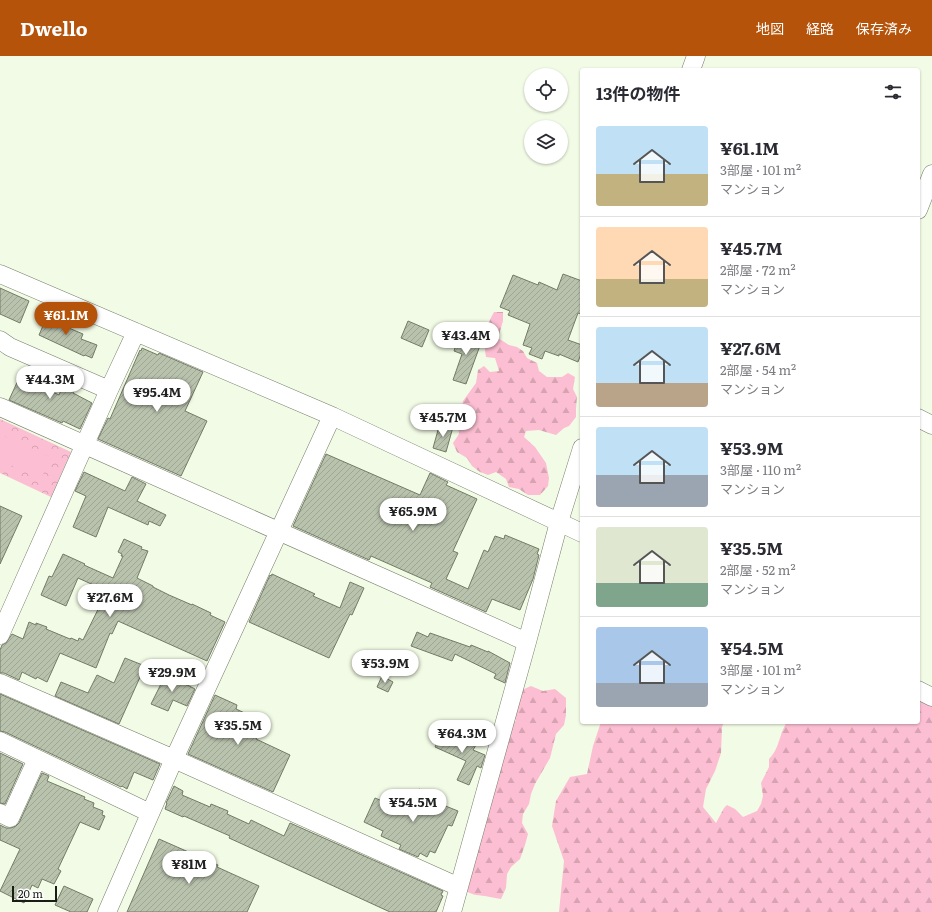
<!DOCTYPE html>
<html lang="ja">
<head>
<meta charset="utf-8">
<style>
	body { margin:0; font-family:Literata,"Noto Sans JP",serif; background:#f2f2f3; color:#2b2b33; height:100vh; display:flex; flex-direction:column; font-size:15px; white-space:nowrap }
	* { box-sizing:border-box; margin:0 }
	p { font-size:13px; color:#7c7c81 }
	.icon { flex:none; width:22px; height:22px; fill:none; stroke:currentColor; stroke-width:2; stroke-linecap:round; stroke-linejoin:round }
	.map { position:relative; flex:1; overflow:hidden }
	.panel { position:absolute; left:580px; top:12px; width:340px; height:656px; display:flex; flex-direction:column; background:#fff; border-radius:4px; box-shadow:0 1px 3px #0004 }
	.panel>* { flex:none }
	.tools { position:absolute; left:524px; top:12px; display:grid; gap:8px }
	.tools a { display:grid; place-items:center; width:44px; height:44px; border-radius:50%; background:#fff; box-shadow:0 1px 3px #0004; font-size:20px }
	.scale { position:absolute; left:12px; bottom:10px; width:45px; box-sizing:border-box; padding-left:4px; border:2px solid #191d15; border-top:0; font-size:11px; line-height:14px; white-space:nowrap; color:#191d15; -webkit-text-stroke:3px #fff; paint-order:stroke }
	.price { position:absolute; translate:-50% -34px; padding:0 9px; border-radius:14px; background:#fff; color:#222; font-size:13px; line-height:26px; filter:drop-shadow(0 1px 2px #0008) }
	.price::after { content:''; position:absolute; left:50%; top:24px; width:12px; height:9px; margin-left:-6px; background:inherit; clip-path:polygon(0 0,100% 0,50% 100%) }
	.price.current { background:#b45309; color:#fff }
	ul { padding:0; list-style:none }
	li { display:flex; align-items:center; gap:12px; height:100px; padding:0 16px }
	li+li { border-top:1px solid #e1e1e2 }
	li span { display:grid; place-items:center; flex:none; width:112px; height:80px; border-radius:4px; color:#555 }
	li>.icon { margin-inline-start:auto }
	span .icon { width:48px; height:48px; fill:#fffc; stroke-width:1 }
	li b { font-size:17px }
	h2 { display:flex; justify-content:space-between; align-items:center; height:48px; padding:0 16px; font-size:17px }
	header { display:flex; align-items:center; gap:24px; box-sizing:border-box; height:56px; padding:0 20px; background:#b45309; color:#fff }
	header strong { font-size:19px }
	nav { display:flex; gap:22px; margin-inline-start:auto; font-size:14px }
	.map>svg:first-child { display:block }
</style>
</head>
<body>
<header>
<strong>Dwello</strong>
<nav><a>地図</a><a>経路</a><a>保存済み</a></nav>
</header>
<div class="map">
<svg width="932" height="856" viewBox="0 0 932 856">
	<defs>
		<pattern id="forest-firs" width="22" height="20" patternUnits="userSpaceOnUse"><rect width="22" height="20" fill="#fcbed2"/><path d="M5 1l3.5 6h-7zM16 11l3.5 6h-7z" fill="#d7a3b3"/></pattern>
		<pattern id="park-crowns" width="20" height="18" patternUnits="userSpaceOnUse"><rect width="20" height="18" fill="#fcbed2"/><path d="M2 6a3 3 0 1 1 6 0M12 15a3 3 0 1 1 6 0" fill="none" stroke="#d7a3b3"/></pattern>
		<pattern id="building-hatch" width="6" height="6" patternUnits="userSpaceOnUse"><rect width="6" height="6" fill="#b9c2ad"/><path d="M-1 1l2-2M0 6l6-6M5 7l2-2" fill="none" stroke="#9ea694"/></pattern>
	</defs>
	<rect width="100%" height="100%" fill="#f2fbe5"/>
	<!-- forest -->
	<path fill="url(#forest-firs)" d="M494 256H503V265L498 282 509 289 517 291 523 295 527 302 537 307 539 315 547 321H562L568 317 575 321 573 333 577 341 576 353V361L569 370 564 372 556 379 539 374 526 375 524 381 535 391 546 407 549 422 548 430 540 439H528L519 433 509 431 506 423 496 416 488 419 480 416 472 410 467 402 457 396 453 387 459 378 458 364 461 355 463 345 476 327 478 314 484 310 490 316 499 315 495 302 486 301C483 284 485 272 494 256Z
		M531 630 543 635 555 633 566 642V659L564 669 556 678 550 702 535 728 531 738 529 748 523 758 522 767 528 778 525 789 520 803 511 811 507 818 506 832 501 843C495 842 490 841 485 840 477 839 470 839 464 833L511 671 516 664 512 657 517 636Z
		M918 642 932 649V856H559L564 805 552 770 556 745 570 721 587 718 593 690 601 666H724L722 671 721 697 715 715 706 733 703 751 716 767 724 752 727 749 735 753 743 761 757 755 761 748 763 740 761 727 769 711V703C776 696 778 688 781 679 782 674 785 671 786 666H918Z"/>
	<!-- park -->
	<path fill="url(#park-crowns)" d="M0 363 71 396 51 441 0 417Z"/>
	<!-- pitch -->
	<path fill="#fcbed2" d="M2 379 51 401 41 423 0 404V384Z"/>
	<!-- building -->
	<path fill="url(#building-hatch)" stroke="#737b67" d="M563 218 582 225V258L578 257 568 284 582 289V295L578 306 559 298V300L545 295 542 303 529 298 532 292 523 289 530 268 508 259 510 255 500 251 513 219 538 229 539 226 557 234Z
		M0 232 29 245 20 267 0 258Z
		M49 256 66 264 64 270 83 278 81 283 97 289 92 302 85 299 84 300 39 279Z
		M408 265 429 274 422 291 401 282Z
		M460 276 482 284 466 328 453 324 462 298 454 295Z
		M142 292 158 299 159 297 203 316 185 355 207 365 181 420 98 383 108 362 110 363 140 294 141 295Z
		M28 310 43 317 38 329 59 339 64 328 75 333 73 337 92 347 80 373 63 365 62 367 9 344 20 320 23 322Z
		M440 367 453 371 446 396 433 392Z
		M326 398 420 439 430 417 448 426 446 429 477 443 453 495 458 497 446 523 468 533 484 494 488 496 495 480 504 483 505 479 539 493 537 498 539 499 533 523 520 554 492 543 486 556 430 531 432 527 371 500 369 504 293 470Z
		M84 416 125 435 132 421 146 428 137 445 166 459 160 470 149 465 148 469 108 451 96 481 73 471 86 440 75 435Z
		M0 450 22 460 0 508Z
		M124 483 142 491 141 493 148 495 137 522 153 530V531L169 539 192 549V548L211 557 210 559 225 566 207 605 118 565 112 578 110 577 96 612 60 597 47 626 37 621 36 623 22 616 19 624 4 617H0V594L2 589 6 587 12 578 23 583 29 566 36 569V567L47 571 46 573 70 583 71 582 78 585 79 582 83 584 107 535 78 522 66 550 41 539 49 520 52 521 63 498 85 508 84 509 113 522 123 500H121L122 498 118 496Z
		M272 518 315 538 313 540 340 552 350 526 364 532 352 559 350 558 329 602 249 566 270 519 271 520Z
		M417 576 428 581 430 577 470 591 471 589 488 596V595L510 607 505 627 494 622 496 618 455 598 452 605 411 590Z
		M125 602 145 610 119 668 55 640 61 626 88 637 97 619 114 627Z
		M166 618 195 633 187 650 173 644 168 655 151 648Z
		M382 620 393 626 388 636 377 631Z
		M0 638 160 708 153 724 134 716 127 733 122 730 121 731 5 676 0 675Z
		M215 639 237 649 236 653 264 666 256 683 290 699 273 736 188 698Z
		M443 674 476 689 473 694 485 699 481 712 477 710 469 729 457 724 466 705 435 691Z
		M0 697 23 708 5 748 0 747Z
		M42 717 49 720 47 725 85 741 84 743 94 747 93 751 103 755 102 759 105 760 99 774 80 766 58 813 61 815 54 828 42 823 38 832 32 829 24 847 0 835 20 793 0 784V769L6 772H11L16 770 19 767Z
		M174 730 183 735 182 739 210 751 211 748 228 755 227 758 249 768 251 764 284 780 290 767 443 835 441 839 443 840 436 856H390L240 787 229 782 230 780 184 760 183 761 165 753 167 747H166Z
		M419 733 435 740 433 745 458 755 452 770 448 769 435 797 430 795 427 801 420 797 418 801 399 793 401 789 381 780 383 775 364 766 375 742 409 756Z
		M159 783 218 809 217 811 259 830 247 856H127Z
		M64 830 93 843 87 856H71L55 849Z"/>
	<g fill="none" stroke-linecap="round" stroke-linejoin="round">
		<!-- street casing -->
		<g stroke="#757d69" stroke-width="19">
			<path id="street" d="M691 14 696 0
				M918 154 932 118
				M0 218 332 360 582 477
				M0 284 10 291 109 334
				M0 351 527 586
				M918 362 932 369
				M0 579 109 334 136 276
				M0 627 174 703 459 831
				M918 634 932 641
				M0 685 150 757
				M0 757 10 762 37 703
				M107 856 174 703 332 360
				M452 856 527 586 559 466 582 392"/>
		</g>
		<!-- street -->
		<use href="#street" stroke="#fff" stroke-width="18"/>
	</g>
</svg>
<div class="tools">
<a><svg class="icon" aria-label="locate" viewBox="0 0 24 24"><circle cx="12" cy="12" r="6"/><path d="M12 2v4M12 18v4M2 12h4M18 12h4"/></svg></a>
<a><svg class="icon" aria-label="layers" viewBox="0 0 24 24"><path d="M12 4l9 5-9 5-9-5zM3 14l9 5 9-5"/></svg></a>
</div>
<div class="scale">20 m</div>
<b class="price current" style="left:66px;top:280px">¥61.1M</b>
<b class="price" style="left:466px;top:300px">¥43.4M</b>
<b class="price" style="left:50px;top:344px">¥44.3M</b>
<b class="price" style="left:157px;top:357px">¥95.4M</b>
<b class="price" style="left:443px;top:382px">¥45.7M</b>
<b class="price" style="left:413px;top:476px">¥65.9M</b>
<b class="price" style="left:110px;top:562px">¥27.6M</b>
<b class="price" style="left:385px;top:628px">¥53.9M</b>
<b class="price" style="left:172px;top:637px">¥29.9M</b>
<b class="price" style="left:238px;top:690px">¥35.5M</b>
<b class="price" style="left:462px;top:698px">¥64.3M</b>
<b class="price" style="left:413px;top:767px">¥54.5M</b>
<b class="price" style="left:189px;top:829px">¥81M</b>
<section class="panel">
<h2>13件の物件<svg class="icon" aria-label="filters" viewBox="0 0 24 24"><path d="M4 7h16M4 17h16"/><circle cx="9" cy="7" r="2"/><circle cx="15" cy="17" r="2"/></svg></h2>
<ul>
<li><span style="background:linear-gradient(#bfe0f5 60%,#c2b280 0)"><svg class="icon" aria-label="home" viewBox="0 0 24 24"><path d="M3 11l9-7 9 7M6 9v11h12V9"/></svg></span><div><b>¥61.1M</b><p>3部屋 · 101 m²</p><p>マンション</p></div></li>
<li><span style="background:linear-gradient(#ffd9b3 65%,#c2b280 0)"><svg class="icon" aria-label="home" viewBox="0 0 24 24"><path d="M3 11l9-7 9 7M6 9v11h12V9"/></svg></span><div><b>¥45.7M</b><p>2部屋 · 72 m²</p><p>マンション</p></div></li>
<li><span style="background:linear-gradient(#bfe0f5 70%,#b9a48a 0)"><svg class="icon" aria-label="home" viewBox="0 0 24 24"><path d="M3 11l9-7 9 7M6 9v11h12V9"/></svg></span><div><b>¥27.6M</b><p>2部屋 · 54 m²</p><p>マンション</p></div></li>
<li><span style="background:linear-gradient(#bfe0f5 60%,#9aa5b1 0)"><svg class="icon" aria-label="home" viewBox="0 0 24 24"><path d="M3 11l9-7 9 7M6 9v11h12V9"/></svg></span><div><b>¥53.9M</b><p>3部屋 · 110 m²</p><p>マンション</p></div></li>
<li><span style="background:linear-gradient(#dfe7d0 70%,#7fa58c 0)"><svg class="icon" aria-label="home" viewBox="0 0 24 24"><path d="M3 11l9-7 9 7M6 9v11h12V9"/></svg></span><div><b>¥35.5M</b><p>2部屋 · 52 m²</p><p>マンション</p></div></li>
<li><span style="background:linear-gradient(#a9c7e8 70%,#9aa5b1 0)"><svg class="icon" aria-label="home" viewBox="0 0 24 24"><path d="M3 11l9-7 9 7M6 9v11h12V9"/></svg></span><div><b>¥54.5M</b><p>3部屋 · 101 m²</p><p>マンション</p></div></li>
</ul>
</section>
</div>
</body>
</html>
